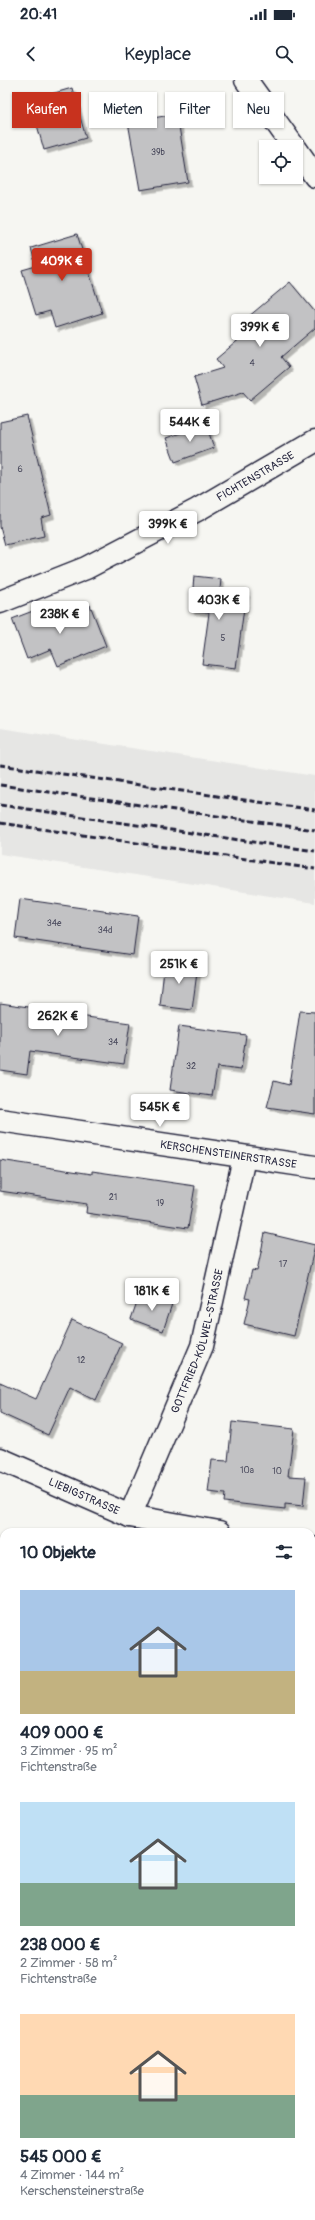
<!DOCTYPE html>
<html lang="de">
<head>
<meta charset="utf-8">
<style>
	body { margin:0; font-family:Pangolin,sans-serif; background:#f2f2f3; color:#1f2937; height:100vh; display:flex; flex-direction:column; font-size:15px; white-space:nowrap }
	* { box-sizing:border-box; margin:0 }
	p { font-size:13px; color:#747a83 }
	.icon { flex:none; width:22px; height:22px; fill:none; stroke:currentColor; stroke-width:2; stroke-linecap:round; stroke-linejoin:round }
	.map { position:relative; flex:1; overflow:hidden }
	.drawer { position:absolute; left:0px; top:1448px; width:315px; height:692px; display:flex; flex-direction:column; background:#fff; border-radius:12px 12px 0 0; box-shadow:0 1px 3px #0004 }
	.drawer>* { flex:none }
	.top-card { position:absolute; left:12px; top:12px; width:291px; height:36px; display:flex; gap:8px }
	.controls { position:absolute; left:259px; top:60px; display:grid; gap:8px }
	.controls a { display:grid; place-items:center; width:44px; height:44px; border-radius:0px; background:#fff; box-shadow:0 1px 3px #0004; font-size:20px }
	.price { position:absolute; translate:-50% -34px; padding:0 9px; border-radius:4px; background:#fff; color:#222; font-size:13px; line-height:26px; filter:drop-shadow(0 1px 2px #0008) }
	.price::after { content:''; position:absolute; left:50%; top:24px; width:12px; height:9px; margin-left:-6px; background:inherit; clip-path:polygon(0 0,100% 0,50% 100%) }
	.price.on { background:#c8321e; color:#fff }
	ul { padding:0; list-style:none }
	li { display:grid; align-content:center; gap:8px; height:212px; padding:0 20px }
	li span { display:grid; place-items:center; height:124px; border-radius:0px; color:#555 }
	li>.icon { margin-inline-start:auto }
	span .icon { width:72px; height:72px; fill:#fffc; stroke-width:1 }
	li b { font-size:17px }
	h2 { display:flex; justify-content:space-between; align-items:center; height:48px; padding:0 20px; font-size:17px }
	.tag { padding:0 14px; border-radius:0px; background:#fff; box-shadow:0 1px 3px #0004; font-size:14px; line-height:36px }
	.tag.on { background:#c8321e; color:#fff }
	.status { display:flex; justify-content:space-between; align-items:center; height:28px; padding:0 20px; background:#fff; direction:ltr }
	.status svg { height:11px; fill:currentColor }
	header { display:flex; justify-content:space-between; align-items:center; height:52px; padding:0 20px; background:#fff; font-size:18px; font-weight:600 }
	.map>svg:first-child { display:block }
</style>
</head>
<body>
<div class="status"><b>20:41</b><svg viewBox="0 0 49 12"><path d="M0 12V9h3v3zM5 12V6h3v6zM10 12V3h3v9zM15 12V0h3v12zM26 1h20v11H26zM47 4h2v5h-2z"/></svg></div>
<header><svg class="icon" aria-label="back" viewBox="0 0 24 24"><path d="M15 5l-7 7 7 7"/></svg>Keyplace<svg class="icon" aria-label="search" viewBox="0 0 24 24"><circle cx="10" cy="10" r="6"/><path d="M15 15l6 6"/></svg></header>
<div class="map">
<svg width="315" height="2140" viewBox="0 0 315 2140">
	<defs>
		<filter id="shadow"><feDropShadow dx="3.5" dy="3.5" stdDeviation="0" flood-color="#0004"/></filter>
	</defs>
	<rect width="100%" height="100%" fill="#f6f6f2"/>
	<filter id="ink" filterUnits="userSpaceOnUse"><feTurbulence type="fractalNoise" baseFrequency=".025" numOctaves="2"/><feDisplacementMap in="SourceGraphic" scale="8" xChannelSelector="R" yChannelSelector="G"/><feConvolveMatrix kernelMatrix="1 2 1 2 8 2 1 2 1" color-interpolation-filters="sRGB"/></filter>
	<g filter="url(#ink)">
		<!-- built -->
		<path fill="#e6e6e4" d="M0 648 315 696V823L0 774Z"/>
		<!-- building -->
		<path fill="#c2c2c4" stroke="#22223b" filter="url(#shadow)" d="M72 8 86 58 44 70 30 20Z
			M177 34 188 102 140 110 128 42Z
			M77 154 102 233 55 248 50 231 36 235 22 190 36 186 31 168Z
			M290 202 315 232V248L281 277 289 287 250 320 243 312 202 325 194 297 223 288 216 279 255 246 248 237Z
			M27 336 51 435 41 438 44 456 5 465 0 447V342Z
			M206 344 214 368 175 382 166 358Z
			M194 496 221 499 220 510 246 513 236 588 202 584 209 533 191 531Z
			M90 525 106 566 58 586 51 569 27 579 12 539 38 529 43 543Z
			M20 819 138 836 133 875 15 858Z
			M165 880 198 885 192 930 160 926Z
			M0 923 36 928V930L130 943 124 984 30 971 27 994 0 990Z
			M300 931 315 932V1034L267 1027 274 1001 289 1005Z
			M179 946 246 955 241 990 217 987 212 1016 170 1010Z
			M0 1080 92 1094V1091L195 1106 188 1148 86 1133 87 1124 0 1111Z
			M265 1153 315 1165 294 1256 244 1244 250 1219 245 1218 252 1190 257 1191Z
			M140 1213 172 1224 163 1251 131 1239Z
			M72 1240 122 1263 96 1320 70 1307 48 1355 0 1333V1303L36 1319Z
			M232 1342 294 1349 288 1396 306 1397 303 1426 285 1424V1429L224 1422 225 1414 208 1412 212 1380 228 1381Z"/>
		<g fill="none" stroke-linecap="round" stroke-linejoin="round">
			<!-- minor casing -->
			<g stroke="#22223b" stroke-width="25">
				<g id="minor">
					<path id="s1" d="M0 522 86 488 197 430 315 361"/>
					<path id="s2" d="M0 1040 315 1087"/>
					<path id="s3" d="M0 1379 130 1436 219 1452"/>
					<path id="s4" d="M130 1436 202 1266 244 1078"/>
					<path d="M311 1468 315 1469"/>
					<path d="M311 1867 315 1864"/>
					<path d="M0 1930 4 1937"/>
					<path d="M137 2136 141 2140"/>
				</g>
			</g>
			<!-- tertiary casing -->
			<g stroke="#22223b" stroke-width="25">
				<path id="tertiary" d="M246 0 294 67
					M296 69 315 96"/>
			</g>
			<!-- path -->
			<path stroke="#22223b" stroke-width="2.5" stroke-dasharray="3 3" stroke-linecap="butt" d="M0 2096 4 2094"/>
			<!-- minor -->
			<use href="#minor" stroke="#f6f6f2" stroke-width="22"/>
			<!-- tertiary -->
			<use href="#tertiary" stroke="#f6f6f2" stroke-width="22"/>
			<!-- rail -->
			<path stroke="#22223b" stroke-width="3" stroke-dasharray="6 3" stroke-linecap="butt" d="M0 685 315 730
				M0 705 315 750
				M0 725 315 771
				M0 743 315 789"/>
		</g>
	</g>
	<g text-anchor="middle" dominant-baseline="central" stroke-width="3" stroke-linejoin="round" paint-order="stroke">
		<!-- number labels -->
		<g font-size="9" fill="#4a4a5d">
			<text x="158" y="72">39b</text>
			<text x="252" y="283">4</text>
			<text x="20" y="389">6</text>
			<text x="223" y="558">5</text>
			<text x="54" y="843">34e</text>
			<text x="105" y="850">34d</text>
			<text x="113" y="962">34</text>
			<text x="191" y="986">32</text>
			<text x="113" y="1117">21</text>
			<text x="160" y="1123">19</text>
			<text x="283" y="1184">17</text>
			<text x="81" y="1280">12</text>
			<text x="247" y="1390">10a</text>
			<text x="277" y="1391">10</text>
		</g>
		<!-- street labels -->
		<g font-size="11" fill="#22223b" stroke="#f6f6f2">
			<text stroke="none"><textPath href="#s1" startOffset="285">FICHTENSTRASSE</textPath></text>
			<text stroke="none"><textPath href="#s2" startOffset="231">KERSCHENSTEINERSTRASSE</textPath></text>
			<text stroke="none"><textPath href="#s4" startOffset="188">GOTTFRIED-KÖLWEL-STRASSE</textPath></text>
			<text stroke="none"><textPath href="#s3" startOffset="92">LIEBIGSTRASSE</textPath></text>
		</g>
	</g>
</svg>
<div class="controls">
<a><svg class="icon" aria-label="locate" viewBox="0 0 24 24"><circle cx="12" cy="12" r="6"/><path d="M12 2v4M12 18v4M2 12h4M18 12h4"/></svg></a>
</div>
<b class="price on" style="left:62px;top:202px">409K €</b>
<b class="price" style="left:260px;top:268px">399K €</b>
<b class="price" style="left:190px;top:363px">544K €</b>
<b class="price" style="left:168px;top:465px">399K €</b>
<b class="price" style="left:219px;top:541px">403K €</b>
<b class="price" style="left:60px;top:555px">238K €</b>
<b class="price" style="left:179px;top:905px">251K €</b>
<b class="price" style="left:58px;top:957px">262K €</b>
<b class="price" style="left:160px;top:1048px">545K €</b>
<b class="price" style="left:152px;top:1232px">181K €</b>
<div class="top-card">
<a class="tag on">Kaufen</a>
<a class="tag">Mieten</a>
<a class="tag">Filter</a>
<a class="tag">Neu</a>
</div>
<section class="drawer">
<h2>10 Objekte<svg class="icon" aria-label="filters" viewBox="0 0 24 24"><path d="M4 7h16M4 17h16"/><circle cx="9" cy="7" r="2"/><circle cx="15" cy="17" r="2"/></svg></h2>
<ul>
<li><span style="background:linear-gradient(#a9c7e8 65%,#c2b280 0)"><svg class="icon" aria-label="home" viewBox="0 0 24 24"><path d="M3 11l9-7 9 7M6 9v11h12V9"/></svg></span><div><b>409 000 €</b><p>3 Zimmer · 95 m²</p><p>Fichtenstraße</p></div></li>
<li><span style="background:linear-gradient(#bfe0f5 65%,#7fa58c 0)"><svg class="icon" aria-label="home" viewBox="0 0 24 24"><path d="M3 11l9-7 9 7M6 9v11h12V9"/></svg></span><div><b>238 000 €</b><p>2 Zimmer · 58 m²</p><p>Fichtenstraße</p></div></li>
<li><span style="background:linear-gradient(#ffd9b3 65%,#7fa58c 0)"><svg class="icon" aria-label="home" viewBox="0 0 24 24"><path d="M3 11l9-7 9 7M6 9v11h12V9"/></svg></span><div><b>545 000 €</b><p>4 Zimmer · 144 m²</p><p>Kerschensteinerstraße</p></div></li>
</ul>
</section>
</div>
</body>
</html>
